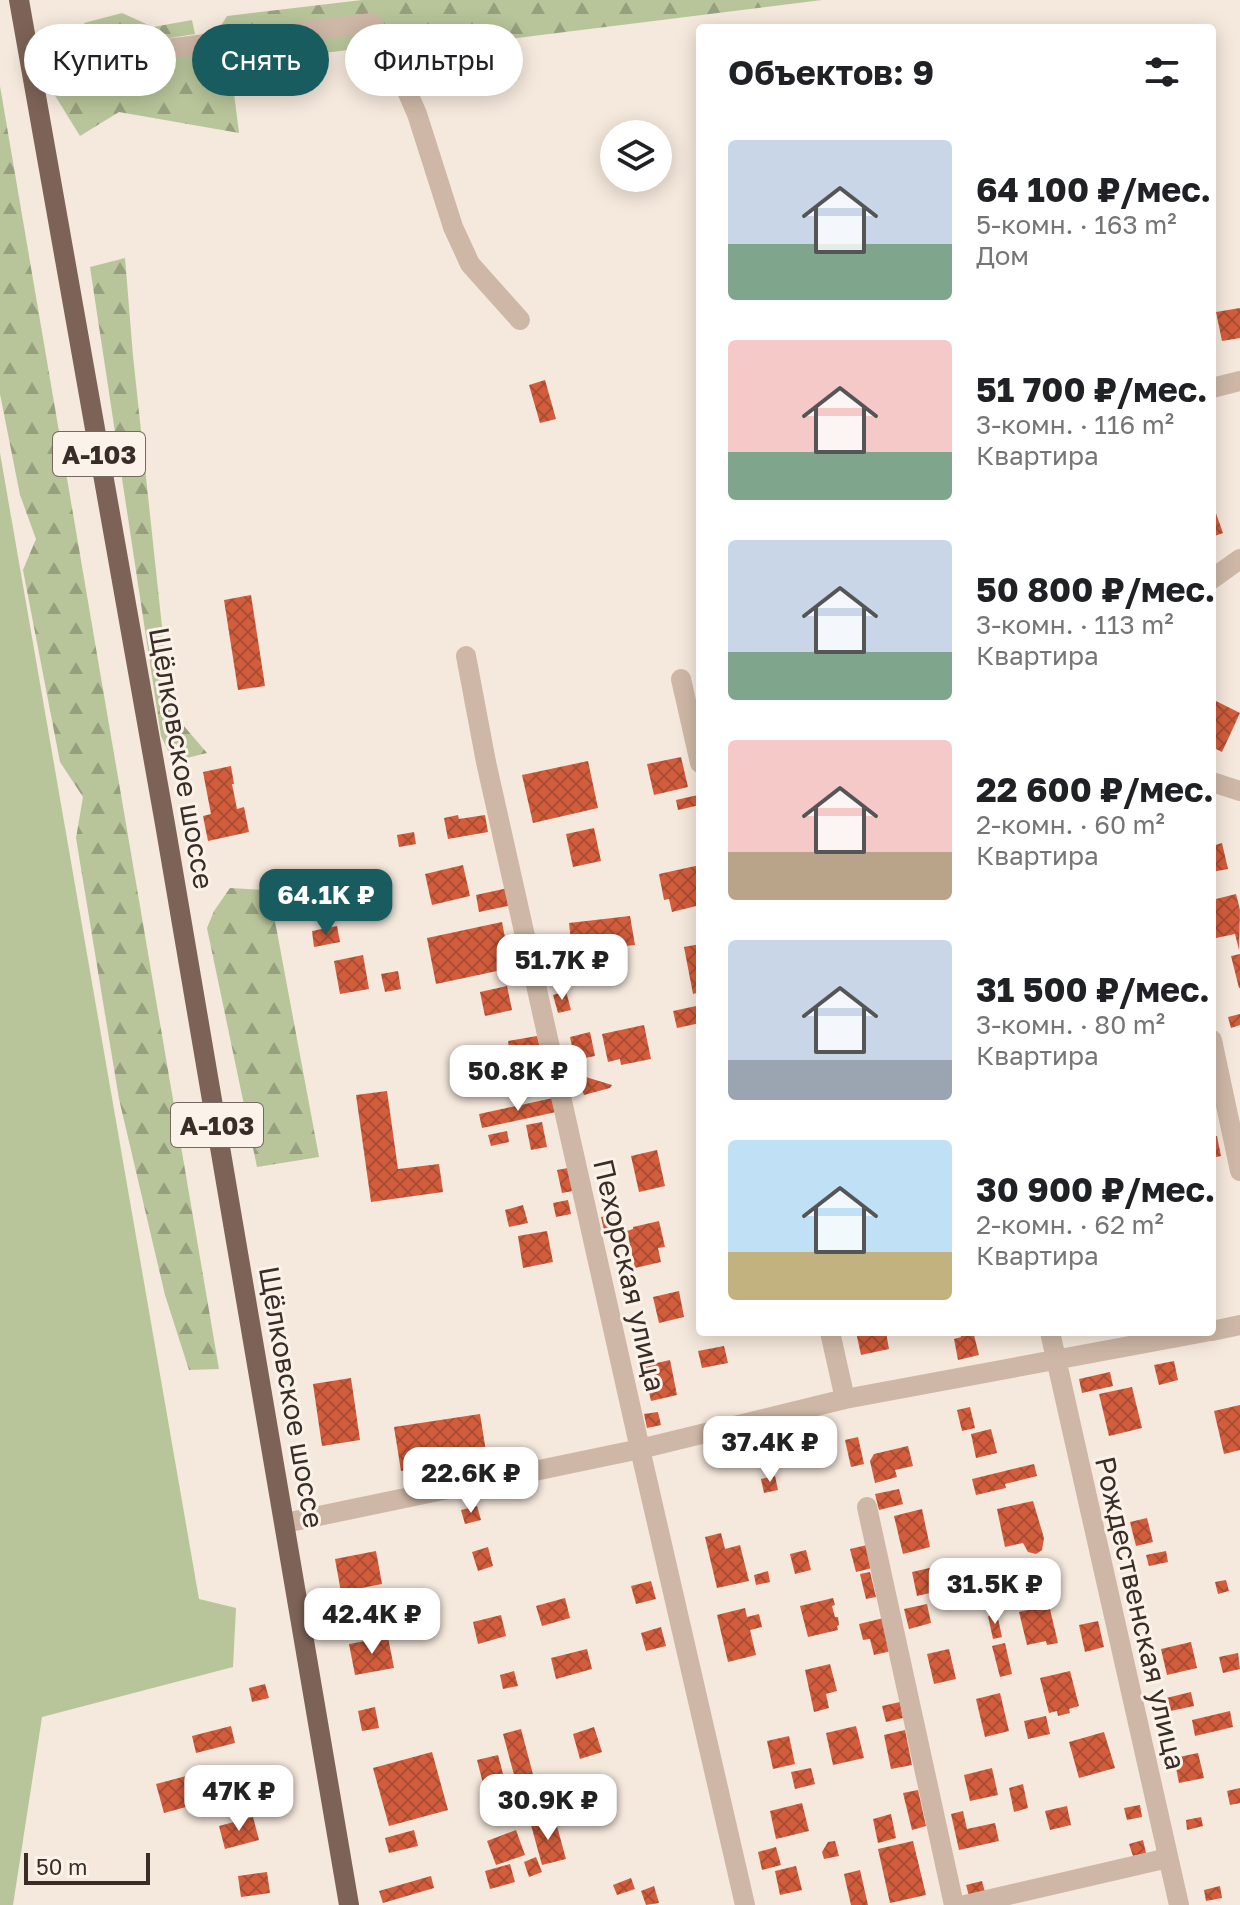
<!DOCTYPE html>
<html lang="ru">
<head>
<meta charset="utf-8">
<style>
	body { margin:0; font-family:"Golos Text",sans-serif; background:#f6f6f6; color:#202124; height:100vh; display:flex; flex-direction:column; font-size:30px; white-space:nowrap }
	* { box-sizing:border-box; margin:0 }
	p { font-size:26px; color:#757577 }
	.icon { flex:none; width:44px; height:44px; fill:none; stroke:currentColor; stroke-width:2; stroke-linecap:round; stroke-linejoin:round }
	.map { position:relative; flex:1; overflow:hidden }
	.sheet { position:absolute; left:696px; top:24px; width:520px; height:1312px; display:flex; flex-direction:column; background:#fff; border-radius:8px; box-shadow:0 4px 20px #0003 }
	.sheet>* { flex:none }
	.guide { position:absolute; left:24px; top:24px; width:552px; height:72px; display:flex; gap:16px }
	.tools { position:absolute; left:600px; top:120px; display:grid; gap:16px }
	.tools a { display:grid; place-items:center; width:72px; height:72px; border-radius:50%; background:#fff; box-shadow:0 4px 20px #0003; font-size:40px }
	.scale { position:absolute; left:24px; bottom:20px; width:126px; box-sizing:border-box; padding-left:8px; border:4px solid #3a2d28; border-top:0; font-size:22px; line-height:28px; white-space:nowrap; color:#3a2d28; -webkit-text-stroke:6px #fbf2e9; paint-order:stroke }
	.price { position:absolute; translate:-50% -68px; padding:0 18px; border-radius:16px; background:#fff; color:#222; font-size:26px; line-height:52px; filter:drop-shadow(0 2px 4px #0008) }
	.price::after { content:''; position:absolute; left:50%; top:48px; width:24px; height:18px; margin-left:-12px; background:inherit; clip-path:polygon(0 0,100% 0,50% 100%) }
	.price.active { background:#195c60; color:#fff }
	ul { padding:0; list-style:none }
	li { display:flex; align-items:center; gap:24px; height:200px; padding:0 32px }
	li span { display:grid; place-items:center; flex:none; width:224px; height:160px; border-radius:8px; color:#555 }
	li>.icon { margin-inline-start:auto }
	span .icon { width:96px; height:96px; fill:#fffc; stroke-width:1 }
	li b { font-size:34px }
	h2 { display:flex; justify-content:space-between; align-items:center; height:96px; padding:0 32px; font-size:34px }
	.tag { padding:0 28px; border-radius:36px; background:#fff; box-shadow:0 4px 20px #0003; font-size:28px; line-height:72px }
	.tag.active { background:#195c60; color:#fff }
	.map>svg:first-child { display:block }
</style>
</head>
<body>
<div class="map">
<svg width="1240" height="1905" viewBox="0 0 1240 1905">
	<defs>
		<pattern id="forest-firs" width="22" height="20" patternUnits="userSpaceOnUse" patternTransform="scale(2)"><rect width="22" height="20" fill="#b8c59a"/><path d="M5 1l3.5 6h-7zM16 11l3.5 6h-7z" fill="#97a07e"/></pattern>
		<pattern id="building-cross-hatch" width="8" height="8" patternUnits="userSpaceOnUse" patternTransform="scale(2)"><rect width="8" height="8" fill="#d25d3c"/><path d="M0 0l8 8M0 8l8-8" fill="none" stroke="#ab4d32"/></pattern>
	</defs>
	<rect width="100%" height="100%" fill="#f5e8dc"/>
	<!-- green -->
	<path fill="#b8c59a" d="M0 453 199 1599 236 1608 233 1667 42 1717 13 1905H0Z"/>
	<!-- forest -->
	<path fill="url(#forest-firs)" d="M362 0H822L509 39 372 47 235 64 229 61 222 24 227 16Z
		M122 13 153 27 192 20 195 34 88 51 84 23Z
		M188 54 213 67 233 85 239 133 119 112 80 136 54 94 69 76 84 65Z
		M0 86 219 1369 189 1370 165 1295 119 1099 76 838 83 797 60 762 23 570 36 539 20 495 0 394Z
		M125 258 133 356 171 711 207 753 187 758 171 756 161 736 90 267Z
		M230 888 264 890 272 905 319 1157 257 1167 207 928 214 911Z"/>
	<!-- building -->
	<path fill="url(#building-cross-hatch)" d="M1240 308V338L1222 341 1216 312Z
		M545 380 556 419 540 423 529 385Z
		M1212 502 1223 533 1212 537Z
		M251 595 265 686 238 690 224 600Z
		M1212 699 1240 713 1222 752 1212 747Z
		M681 757 688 787 654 795 647 764Z
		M588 761 598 808 533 823 522 775Z
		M231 766 234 784H232L237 809 244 807 249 832 208 841 203 816 211 814 203 772Z
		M698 795 700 805 678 810 676 800Z
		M458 815 459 819 485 815 488 832 448 839 444 818Z
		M594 828 601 861 573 867 566 834Z
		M414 832 416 844 399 847 397 835Z
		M1222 843 1228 869 1212 872V846Z
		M463 865 470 896 432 905 425 874Z
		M700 865V885L697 886 700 905 672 912 669 899 664 900 659 874Z
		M508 888 512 905 479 912 476 895Z
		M1236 894 1240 910 1239 950 1235 934 1216 938 1212 923V900Z
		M630 916 635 945 615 947V953L572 960 567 959 565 955 563 950 566 944 571 941 569 923Z
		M502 922 511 968 436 984 427 938Z
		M337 926 340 942 314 947 312 931Z
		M700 944V992L693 994 684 947Z
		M1240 954V988H1239L1231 956Z
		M363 955 369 989 340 994 334 961Z
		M398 971 401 989 385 992 381 974Z
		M507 986 512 1010 485 1016 480 992Z
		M566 991 571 1010 558 1013 553 995Z
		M696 1006 700 1023 677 1028 673 1011Z
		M1240 1014V1025L1231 1028 1228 1017Z
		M644 1025 651 1059 621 1065 620 1059 608 1062 602 1034Z
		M590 1032 595 1056 575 1060 570 1037Z
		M537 1036 540 1048 510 1053 508 1041Z
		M576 1074 612 1085 610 1088 584 1095Z
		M387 1091 398 1169 439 1164 443 1192 371 1202 356 1095Z
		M553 1098 556 1112 482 1128 479 1114Z
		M542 1122 547 1147 531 1150 526 1125Z
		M507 1131 509 1142 491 1146 488 1135Z
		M1217 1136 1221 1156 1212 1158V1137Z
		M657 1150 665 1186 639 1192 631 1156Z
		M568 1168 573 1191 562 1193 557 1170Z
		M568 1200 571 1214 556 1217 553 1203Z
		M523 1205 528 1223 509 1227 505 1210Z
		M611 1215 614 1232 605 1234 601 1217Z
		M659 1221 665 1247 658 1248 661 1262 635 1268 627 1231 633 1229V1227Z
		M547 1231 553 1262 523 1268 518 1236Z
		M679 1291 684 1317 659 1323 653 1297Z
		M856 1332H886L889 1349 861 1355Z
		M960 1332H980L974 1335 979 1355 958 1360 954 1339 961 1337Z
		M724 1346 728 1363 702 1368 698 1351Z
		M670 1360 677 1395 651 1401 643 1366Z
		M1174 1361 1178 1380 1159 1385 1154 1365Z
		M1110 1372 1113 1386 1082 1393 1079 1379Z
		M351 1378 360 1440 322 1446 313 1384Z
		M1132 1387 1142 1428 1109 1436 1099 1394Z
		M1240 1405V1450L1224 1454 1214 1411Z
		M970 1407 975 1428 962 1431 957 1410Z
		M658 1412 661 1425 647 1428 644 1414Z
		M480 1414 487 1458 401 1471 394 1427Z
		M991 1429 997 1453 976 1458 971 1434Z
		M858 1437 864 1464 851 1467 845 1440Z
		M908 1446 913 1466 895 1470 897 1477 875 1483 870 1461 874 1454Z
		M1034 1464 1037 1476 1005 1484 1006 1488 976 1495 972 1479Z
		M775 1476 778 1490 764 1493 761 1479Z
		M899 1489 903 1504 879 1510 875 1494Z
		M1033 1501 1044 1538 1042 1550 1036 1554 1028 1552 1023 1543 1005 1547 997 1509Z
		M477 1506 481 1520 465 1524 461 1510Z
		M922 1509 930 1547 903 1554 894 1516Z
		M1147 1518 1153 1542 1136 1546 1130 1522Z
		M721 1533 725 1549 740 1545 749 1581 717 1588 705 1537Z
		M867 1545 872 1568 856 1572 850 1549Z
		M488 1547 493 1566 478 1571 472 1552Z
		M806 1550 811 1570 795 1574 790 1554Z
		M376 1551 382 1584 341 1592 335 1559Z
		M1166 1551 1168 1562 1149 1566 1146 1555Z
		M938 1566 943 1590 917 1596 912 1572Z
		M768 1571 770 1582 756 1585 754 1575Z
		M870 1572 876 1597 866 1599 860 1574Z
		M1226 1580 1229 1591 1218 1594 1215 1582Z
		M651 1581 656 1599 636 1604 631 1586Z
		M565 1598 570 1618 542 1626 536 1606Z
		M833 1598 835 1605 832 1606 835 1617H838L839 1625 837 1626 838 1630 808 1637 800 1606Z
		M927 1604 931 1623 909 1629 904 1609Z
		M1049 1605 1058 1643 1047 1645 1046 1641 1027 1645 1019 1612Z
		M745 1608 747 1617 759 1614 762 1627 750 1630 756 1655 728 1662 717 1615Z
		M349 1614 353 1633 335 1637 331 1617Z
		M997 1614 1002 1637 993 1639 988 1616Z
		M501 1615 506 1636 478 1644 473 1622Z
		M884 1618 891 1651 874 1655 870 1639 863 1640 859 1624Z
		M1098 1621 1104 1647 1085 1652 1079 1625Z
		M661 1627 666 1646 646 1651 641 1633Z
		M388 1637 394 1668 355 1675 349 1644Z
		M1191 1642 1197 1668 1167 1675 1161 1649Z
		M1005 1643 1012 1674 1000 1677 992 1646Z
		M587 1649 592 1669 556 1679 551 1658Z
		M949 1649 956 1679 934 1684 927 1654Z
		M1238 1653 1240 1669 1223 1673 1219 1657Z
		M830 1664 837 1691 826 1694 829 1708 814 1712 805 1670Z
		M514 1671 518 1686 503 1689 500 1675Z
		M1070 1671 1079 1706 1069 1709 1070 1713 1058 1716 1057 1711 1049 1713 1040 1678Z
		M265 1684 269 1698 252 1702 249 1688Z
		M1191 1692 1194 1706 1161 1713 1158 1700Z
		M1000 1693 1009 1731 985 1737 976 1699Z
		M900 1702 903 1718 886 1722 882 1706Z
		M375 1707 379 1728 362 1731 358 1711Z
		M1230 1711 1233 1727 1195 1736 1192 1720Z
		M1046 1716 1050 1734 1028 1739 1024 1721Z
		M231 1726 235 1743 196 1753 192 1736Z
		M856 1726 864 1758 833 1765 826 1733Z
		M594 1727 602 1752 580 1759 573 1734Z
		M521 1729 535 1782 517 1786 503 1734Z
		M905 1730 912 1765 891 1769 884 1735Z
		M1104 1732 1115 1768 1079 1778 1069 1742Z
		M789 1736 795 1764 773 1769 767 1741Z
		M432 1752 448 1810 389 1826 373 1768Z
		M1198 1753 1204 1778 1179 1783 1174 1758Z
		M498 1755 506 1785 485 1791 477 1760Z
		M811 1768 815 1784 795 1789 791 1772Z
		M992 1768 998 1795 970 1801 964 1775Z
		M190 1775 197 1804 164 1813 156 1784Z
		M279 1775 283 1790 265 1795 261 1780Z
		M1023 1784 1028 1808 1014 1812 1009 1788Z
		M1240 1788V1803L1230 1805 1227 1791Z
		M918 1790 926 1826 912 1830 903 1793Z
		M555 1791 560 1804 544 1809 540 1796Z
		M589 1798 594 1814 580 1819 575 1802Z
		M802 1803 809 1831 776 1839 770 1811Z
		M1140 1805 1142 1817 1127 1820 1124 1808Z
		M1067 1806 1071 1825 1050 1830 1045 1811Z
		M963 1811 967 1829 995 1823 999 1841 959 1850 951 1814Z
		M891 1814 896 1838 878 1843 873 1819Z
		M253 1817 259 1840 225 1849 219 1826Z
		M1201 1817 1203 1826 1187 1830 1186 1820Z
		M555 1819 566 1859 542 1865 531 1825Z
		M414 1830 418 1846 389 1853 385 1838Z
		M516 1830 525 1855 496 1865 487 1841Z
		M1143 1840 1146 1853 1133 1856 1129 1844Z
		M835 1841 839 1856 824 1859 822 1852 828 1842Z
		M913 1841 926 1895 890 1903 878 1849Z
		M776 1847 781 1865 762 1870 758 1852Z
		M536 1857 542 1872 529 1877 524 1862Z
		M510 1864 515 1882 490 1889 485 1871Z
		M796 1866 802 1890 780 1895 775 1871Z
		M860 1870 868 1905H851L844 1874Z
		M267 1872 270 1893 241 1897 238 1876Z
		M431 1876 434 1888 383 1903 379 1891Z
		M631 1878 635 1889 617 1895 613 1885Z
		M982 1881 985 1892 969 1896 966 1885Z
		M654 1886 659 1903 646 1905 641 1891Z
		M1220 1886 1222 1898 1206 1901 1204 1890Z"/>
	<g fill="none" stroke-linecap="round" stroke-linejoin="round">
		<!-- minor -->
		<path stroke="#ceb7a6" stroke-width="20" d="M31 66 372 23 393 59 417 114 453 227 470 264 520 320
			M1212 388 1240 381
			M1212 579 1240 559
			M466 656 486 762 640 1449 745 1905
			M681 679 700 763
			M1212 782 1240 791
			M1212 1040 1240 1171
			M1212 1331 1240 1325
			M830 1332 845 1399
			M1050 1332 1179 1905
			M867 1507 954 1905
			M285 1523 640 1449 845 1399 1205 1332
			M965 1905 1168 1858"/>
		<!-- major -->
		<path stroke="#7d6357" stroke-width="20" d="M19 0 165 824 349 1905"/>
	</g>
	<g text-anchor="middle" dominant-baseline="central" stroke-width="6" stroke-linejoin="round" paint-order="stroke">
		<!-- shield labels -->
		<g fill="#fbf2e9" stroke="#746862" stroke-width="2">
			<rect x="53" y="432" width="92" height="44" rx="6"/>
			<rect x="171" y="1103" width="92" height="44" rx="6"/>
		</g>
		<g font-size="26" font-weight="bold" fill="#3a2d28">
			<text x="99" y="454">А-103</text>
			<text x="217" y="1125">А-103</text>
		</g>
		<!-- street labels -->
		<g font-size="28" fill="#3a2d28" stroke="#fbf2e9">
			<text transform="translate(182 758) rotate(80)">Щёлковское шоссе</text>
			<text transform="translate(630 1275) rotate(77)">Пехорская улица</text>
			<text transform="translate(292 1397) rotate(80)">Щёлковское шоссе</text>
			<text transform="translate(1141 1613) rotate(77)">Рождественская улица</text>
		</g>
	</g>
</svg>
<div class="tools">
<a><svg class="icon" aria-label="layers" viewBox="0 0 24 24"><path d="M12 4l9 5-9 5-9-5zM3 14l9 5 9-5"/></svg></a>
</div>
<div class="scale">50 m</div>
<b class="price active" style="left:326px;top:937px">64.1K ₽</b>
<b class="price" style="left:562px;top:1002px">51.7K ₽</b>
<b class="price" style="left:518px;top:1113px">50.8K ₽</b>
<b class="price" style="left:770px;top:1484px">37.4K ₽</b>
<b class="price" style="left:471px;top:1515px">22.6K ₽</b>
<b class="price" style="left:995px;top:1626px">31.5K ₽</b>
<b class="price" style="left:372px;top:1656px">42.4K ₽</b>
<b class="price" style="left:239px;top:1833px">47K ₽</b>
<b class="price" style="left:548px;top:1842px">30.9K ₽</b>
<div class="guide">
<a class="tag">Купить</a>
<a class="tag active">Снять</a>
<a class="tag">Фильтры</a>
</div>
<section class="sheet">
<h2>Объектов: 9<svg class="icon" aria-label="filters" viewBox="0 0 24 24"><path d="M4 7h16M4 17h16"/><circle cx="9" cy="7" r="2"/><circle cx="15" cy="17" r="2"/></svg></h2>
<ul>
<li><span style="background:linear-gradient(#c9d6e8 65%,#7fa58c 0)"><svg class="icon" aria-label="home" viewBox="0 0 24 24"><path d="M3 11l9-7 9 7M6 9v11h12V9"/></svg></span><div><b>64 100 ₽/мес.</b><p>5-комн. · 163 m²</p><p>Дом</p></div></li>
<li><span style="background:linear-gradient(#f6c9c9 70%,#7fa58c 0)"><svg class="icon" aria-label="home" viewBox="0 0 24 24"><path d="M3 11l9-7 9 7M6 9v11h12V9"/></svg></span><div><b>51 700 ₽/мес.</b><p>3-комн. · 116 m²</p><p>Квартира</p></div></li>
<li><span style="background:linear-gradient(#c9d6e8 70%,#7fa58c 0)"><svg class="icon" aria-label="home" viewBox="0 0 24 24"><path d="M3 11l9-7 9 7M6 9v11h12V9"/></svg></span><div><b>50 800 ₽/мес.</b><p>3-комн. · 113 m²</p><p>Квартира</p></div></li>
<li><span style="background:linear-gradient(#f6c9c9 70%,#b9a48a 0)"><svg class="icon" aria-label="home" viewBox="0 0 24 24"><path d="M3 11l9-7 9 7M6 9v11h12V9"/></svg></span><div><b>22 600 ₽/мес.</b><p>2-комн. · 60 m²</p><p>Квартира</p></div></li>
<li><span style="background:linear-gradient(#c9d6e8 75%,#9aa5b1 0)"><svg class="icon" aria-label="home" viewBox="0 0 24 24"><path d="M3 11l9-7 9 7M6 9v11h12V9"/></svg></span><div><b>31 500 ₽/мес.</b><p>3-комн. · 80 m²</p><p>Квартира</p></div></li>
<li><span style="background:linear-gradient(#bfe0f5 70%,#c2b280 0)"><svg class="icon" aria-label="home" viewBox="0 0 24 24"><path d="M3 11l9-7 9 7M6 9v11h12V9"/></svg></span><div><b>30 900 ₽/мес.</b><p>2-комн. · 62 m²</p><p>Квартира</p></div></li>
</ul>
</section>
</div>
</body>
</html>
